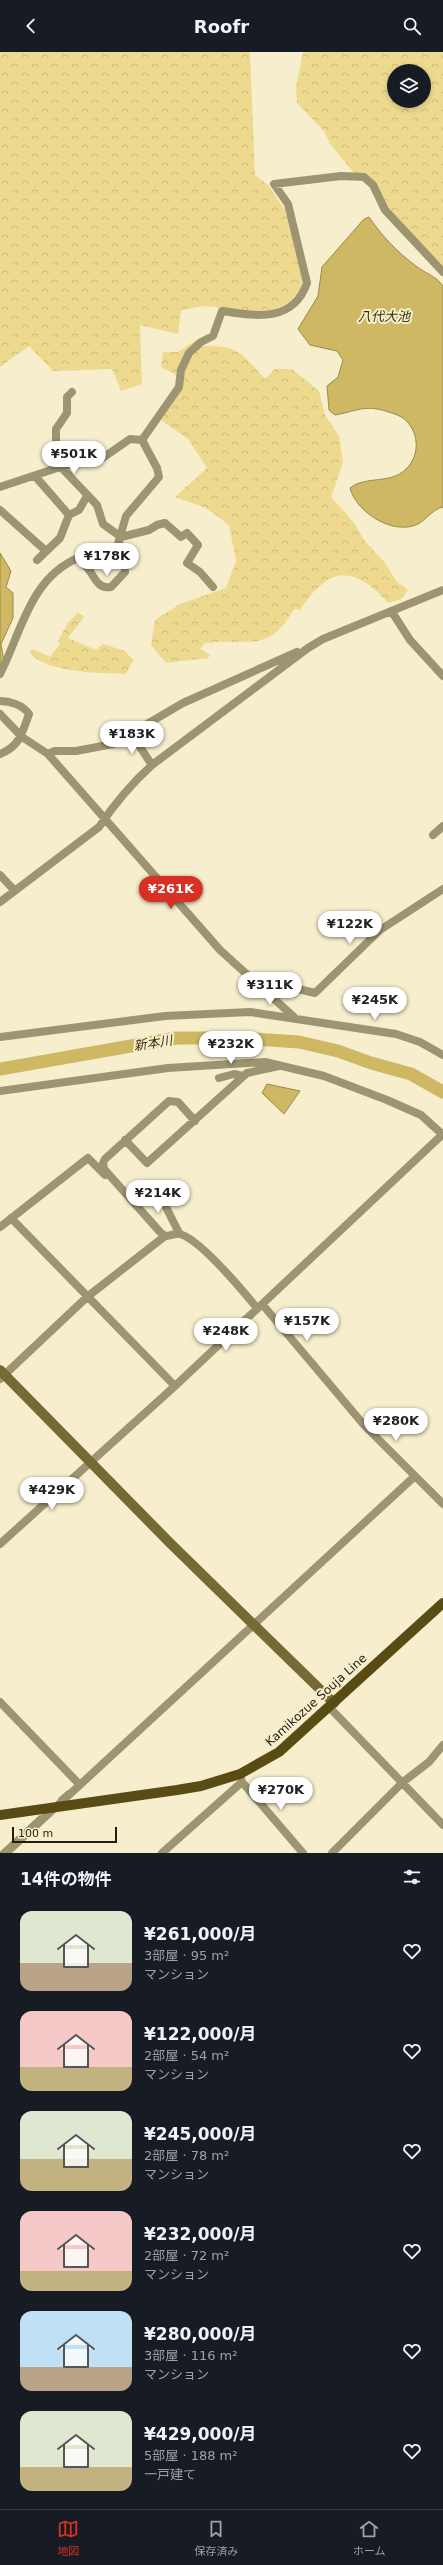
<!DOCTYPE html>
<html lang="ja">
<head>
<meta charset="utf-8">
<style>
	body { margin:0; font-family:"DejaVu Sans","Noto Sans JP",sans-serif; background:#20242c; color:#f1f3f6; height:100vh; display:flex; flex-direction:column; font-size:15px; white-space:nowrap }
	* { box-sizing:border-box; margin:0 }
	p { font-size:13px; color:#9ea1a6 }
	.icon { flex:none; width:22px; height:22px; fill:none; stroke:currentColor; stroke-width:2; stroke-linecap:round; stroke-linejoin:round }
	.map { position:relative; height:1801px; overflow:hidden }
	.side { display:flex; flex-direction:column; background:#171b24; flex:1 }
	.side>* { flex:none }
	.controls { position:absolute; left:387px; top:12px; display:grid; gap:8px }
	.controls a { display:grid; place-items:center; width:44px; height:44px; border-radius:50%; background:#171b24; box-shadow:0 2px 6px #0003; font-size:20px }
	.scale { position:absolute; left:12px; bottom:10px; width:105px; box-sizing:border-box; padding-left:4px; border:2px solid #201d11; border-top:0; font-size:11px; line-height:14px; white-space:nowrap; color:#201d11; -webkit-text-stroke:3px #f7eecd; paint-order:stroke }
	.price { position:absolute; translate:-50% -34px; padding:0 9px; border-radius:14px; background:#fff; color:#222; font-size:13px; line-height:26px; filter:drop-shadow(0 1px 2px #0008) }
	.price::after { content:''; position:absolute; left:50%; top:24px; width:12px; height:9px; margin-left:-6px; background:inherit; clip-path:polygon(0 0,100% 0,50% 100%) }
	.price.active { background:#d93025; color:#fff }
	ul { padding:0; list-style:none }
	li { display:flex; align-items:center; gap:12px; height:100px; padding:0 20px }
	li span { display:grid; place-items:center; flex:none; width:112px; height:80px; border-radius:12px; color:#555 }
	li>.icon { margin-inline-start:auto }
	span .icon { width:48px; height:48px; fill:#fffc; stroke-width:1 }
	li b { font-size:17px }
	h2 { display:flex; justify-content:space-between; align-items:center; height:48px; padding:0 20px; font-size:17px }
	header { display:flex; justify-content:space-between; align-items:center; height:52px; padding:0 20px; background:#171b24; font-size:18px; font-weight:700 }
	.dock { display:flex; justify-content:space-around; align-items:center; height:56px; border-top:1px solid #363941; background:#171b24; font-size:11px; color:#9ea1a6 }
	.dock a { display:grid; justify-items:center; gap:2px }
	.dock .active { color:#d93025 }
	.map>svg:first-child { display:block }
</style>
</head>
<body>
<header><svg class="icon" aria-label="back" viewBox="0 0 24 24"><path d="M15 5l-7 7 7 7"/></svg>Roofr<svg class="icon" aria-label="search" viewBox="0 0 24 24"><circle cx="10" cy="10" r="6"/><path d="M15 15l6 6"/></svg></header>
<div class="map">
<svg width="443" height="1801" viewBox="0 0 443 1801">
	<defs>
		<pattern id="forest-crowns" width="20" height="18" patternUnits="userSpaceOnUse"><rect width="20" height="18" fill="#eeda8f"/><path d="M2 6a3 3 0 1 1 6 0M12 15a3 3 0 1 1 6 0" fill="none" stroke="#ccbb7a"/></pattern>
	</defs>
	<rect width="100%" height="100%" fill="#f7eecd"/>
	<!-- forest -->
	<path fill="url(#forest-crowns)" fill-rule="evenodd" d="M0 0H250L255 123 268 133 285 158 302 227 301 236 290 250 267 261 204 254 181 258 178 282 140 273 142 332 121 339 112 317 53 319 29 294 0 315Z
		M303 0H443V215L390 160 368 124 354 121 330 92 324 79 297 51 296 35ZM394 19H424V49H394Z
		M196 288 203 294C239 293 242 302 265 327L275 317H292L319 339 325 363 339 384 343 411 331 445 355 472 364 488 385 511 396 529 408 538 401 547 388 551C353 512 329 514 300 558L294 557C268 604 247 585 205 591L200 597 210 603 208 606 166 611 151 593 155 568 180 552 226 536 236 509 229 473 206 456 175 445 207 416 188 387 161 368 181 336 175 322 161 315 163 300H178Z
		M78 560 84 565 68 586 96 598 103 592 125 599 133 608 126 622C102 621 44 621 29 600L33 597 50 605 60 592 58 589 68 571Z"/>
	<!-- water -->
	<path fill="#ceb863" stroke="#9a8a4a" d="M369 165C382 184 397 200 416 214 426 222 435 223 443 234V455C433 457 427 467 418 472 393 484 356 460 350 436 367 423 390 433 406 417 421 403 419 378 403 366 397 362 383 358 377 357 362 354 349 361 335 363L329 358 327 334 338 325 343 308 337 299 310 293 298 277 318 244 322 215 364 167Z
		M0 501 11 519 6 535 13 541V566L1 592 4 610 0 616Z
		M267 1032 300 1039 284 1062 262 1041Z"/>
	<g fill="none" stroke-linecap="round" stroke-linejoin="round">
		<!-- stream -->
		<path stroke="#9a8a4a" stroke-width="2" d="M59 1747 68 1739
			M0 1801 40 1764"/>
		<!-- river -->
		<path stroke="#ceb863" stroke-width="13" d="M0 1017 176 986H239L299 990 338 999 371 1011 411 1022 443 1040"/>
		<!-- street -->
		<path stroke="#9d9472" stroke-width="8" d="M72 340 67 345V361L56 377V403L58 412 97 453 103 472 121 485 149 478 157 473 165 471 181 485 187 481 198 493 187 511 200 520 213 535
			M35 424 69 463 79 458 87 444
			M0 435 60 415 104 405 130 387 142 388 179 335 181 318 189 301 201 290 213 284 222 259C256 264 293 271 307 231L288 152 274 132 341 124 364 125 373 133 385 158 443 220
			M0 458 46 499
			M78 506C81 511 86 513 89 518 96 527 98 537 111 535L125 520 123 496 119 491
			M37 508 60 486 69 463
			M392 560 410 588 443 624
			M0 622C21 581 30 526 78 506 90 501 104 498 117 495L126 464 159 425 157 416 142 388
			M0 649C10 649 23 653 29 662 22 681 20 694 0 702
			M0 662 22 685 48 702 220 898 294 965
			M130 680 152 713
			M48 702 54 699H76L113 692 183 651 297 600
			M433 783 443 774
			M0 823 14 838
			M0 850 99 775C115 751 130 733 152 713L308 596 323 587 443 538
			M258 930H269L315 941 380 878 443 837
			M0 985 165 964 250 960 396 982 420 990 443 1003
			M219 1026 234 1022 243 1024
			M0 1039 168 1016 265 1010 324 1024 387 1048 421 1063 443 1083
			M195 1069 178 1050 169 1049 105 1107 103 1111 104 1117 160 1180 165 1184C170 1184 176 1181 180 1182 201 1188 243 1239 257 1256
			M125 1088 147 1111 247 1021 279 1014
			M173 1142 166 1155 179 1181
			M11 1166 175 1334
			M0 1175 88 1106 105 1123
			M262 1252 364 1373 443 1452
			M0 1327 87 1245 165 1184
			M0 1492 175 1334 443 1082
			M0 1650 79 1732
			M329 1655 443 1773
			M242 1730 303 1801
			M6 1801 415 1424
			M162 1801 242 1730 240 1722
			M332 1801 403 1730 429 1710 443 1693"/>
		<!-- secondary -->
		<path stroke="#776935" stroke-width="10" d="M0 1318 170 1491 334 1651"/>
		<!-- primary -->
		<path stroke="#584b14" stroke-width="10" d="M0 1763 177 1738 201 1734 240 1722 279 1700 443 1551"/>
	</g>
	<g text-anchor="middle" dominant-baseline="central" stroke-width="4" stroke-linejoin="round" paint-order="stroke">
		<!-- street labels -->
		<g font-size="12" fill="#201d11" stroke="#f7eecd">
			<text transform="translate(316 1648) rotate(-42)">Kamikozue Souja Line</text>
		</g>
		<!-- water labels -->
		<g font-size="13" font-style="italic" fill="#39300a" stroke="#f7eecd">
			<text x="384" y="264">八代大池</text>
			<text transform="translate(153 991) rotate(-9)">新本川</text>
		</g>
	</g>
</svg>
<div class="controls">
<a><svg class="icon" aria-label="layers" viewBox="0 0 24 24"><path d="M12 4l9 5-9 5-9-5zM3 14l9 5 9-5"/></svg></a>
</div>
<div class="scale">100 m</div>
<b class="price" style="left:74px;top:423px">¥501K</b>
<b class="price" style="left:107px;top:525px">¥178K</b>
<b class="price" style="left:132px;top:703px">¥183K</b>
<b class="price active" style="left:171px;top:858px">¥261K</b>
<b class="price" style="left:350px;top:893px">¥122K</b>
<b class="price" style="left:270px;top:954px">¥311K</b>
<b class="price" style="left:375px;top:969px">¥245K</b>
<b class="price" style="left:231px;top:1013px">¥232K</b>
<b class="price" style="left:158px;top:1162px">¥214K</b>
<b class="price" style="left:307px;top:1290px">¥157K</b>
<b class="price" style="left:226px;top:1300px">¥248K</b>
<b class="price" style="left:396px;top:1390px">¥280K</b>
<b class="price" style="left:52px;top:1459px">¥429K</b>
<b class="price" style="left:281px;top:1759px">¥270K</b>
</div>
<section class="side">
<h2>14件の物件<svg class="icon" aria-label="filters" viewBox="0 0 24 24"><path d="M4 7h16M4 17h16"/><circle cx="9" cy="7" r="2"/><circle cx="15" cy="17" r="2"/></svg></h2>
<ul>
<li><span style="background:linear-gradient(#dfe7d0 65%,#b9a48a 0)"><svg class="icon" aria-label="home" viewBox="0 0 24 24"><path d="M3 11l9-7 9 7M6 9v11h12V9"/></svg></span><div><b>¥261,000/月</b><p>3部屋 · 95 m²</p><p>マンション</p></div><svg class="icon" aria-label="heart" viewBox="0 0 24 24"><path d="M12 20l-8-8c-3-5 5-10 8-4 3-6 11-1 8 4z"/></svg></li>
<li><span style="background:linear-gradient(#f6c9c9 70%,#c2b280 0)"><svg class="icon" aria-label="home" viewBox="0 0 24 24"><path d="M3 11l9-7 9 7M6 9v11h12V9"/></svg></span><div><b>¥122,000/月</b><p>2部屋 · 54 m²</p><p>マンション</p></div><svg class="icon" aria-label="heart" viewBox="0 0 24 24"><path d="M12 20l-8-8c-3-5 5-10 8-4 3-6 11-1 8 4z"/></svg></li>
<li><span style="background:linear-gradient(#dfe7d0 60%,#c2b280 0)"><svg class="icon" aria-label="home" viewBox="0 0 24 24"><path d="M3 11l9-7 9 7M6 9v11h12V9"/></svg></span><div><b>¥245,000/月</b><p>2部屋 · 78 m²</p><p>マンション</p></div><svg class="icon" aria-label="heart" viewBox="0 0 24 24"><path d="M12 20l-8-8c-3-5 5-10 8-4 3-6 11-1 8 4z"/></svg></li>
<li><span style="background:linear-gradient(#f6c9c9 75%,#c2b280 0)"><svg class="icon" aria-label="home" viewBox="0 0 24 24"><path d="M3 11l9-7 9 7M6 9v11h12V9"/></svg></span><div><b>¥232,000/月</b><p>2部屋 · 72 m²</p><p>マンション</p></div><svg class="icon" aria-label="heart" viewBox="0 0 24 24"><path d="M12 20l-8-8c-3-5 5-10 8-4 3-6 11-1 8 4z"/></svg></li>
<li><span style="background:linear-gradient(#bfe0f5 70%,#b9a48a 0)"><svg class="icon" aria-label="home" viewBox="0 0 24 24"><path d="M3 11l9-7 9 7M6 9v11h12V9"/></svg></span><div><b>¥280,000/月</b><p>3部屋 · 116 m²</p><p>マンション</p></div><svg class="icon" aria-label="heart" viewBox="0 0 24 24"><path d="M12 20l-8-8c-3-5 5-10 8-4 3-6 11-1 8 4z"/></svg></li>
<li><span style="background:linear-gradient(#dfe7d0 70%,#c2b280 0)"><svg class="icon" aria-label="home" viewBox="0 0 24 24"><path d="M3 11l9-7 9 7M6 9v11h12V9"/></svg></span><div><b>¥429,000/月</b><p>5部屋 · 188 m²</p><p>一戸建て</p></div><svg class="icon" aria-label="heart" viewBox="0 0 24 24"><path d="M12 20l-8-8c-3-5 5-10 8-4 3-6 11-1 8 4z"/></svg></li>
</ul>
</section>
<nav class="dock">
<a class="active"><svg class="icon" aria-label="map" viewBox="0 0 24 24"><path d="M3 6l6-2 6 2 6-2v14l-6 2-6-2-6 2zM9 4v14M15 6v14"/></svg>地図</a>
<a><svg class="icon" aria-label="saved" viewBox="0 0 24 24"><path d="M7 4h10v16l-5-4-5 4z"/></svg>保存済み</a>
<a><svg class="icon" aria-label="home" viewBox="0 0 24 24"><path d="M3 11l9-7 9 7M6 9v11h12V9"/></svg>ホーム</a>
</nav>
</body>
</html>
